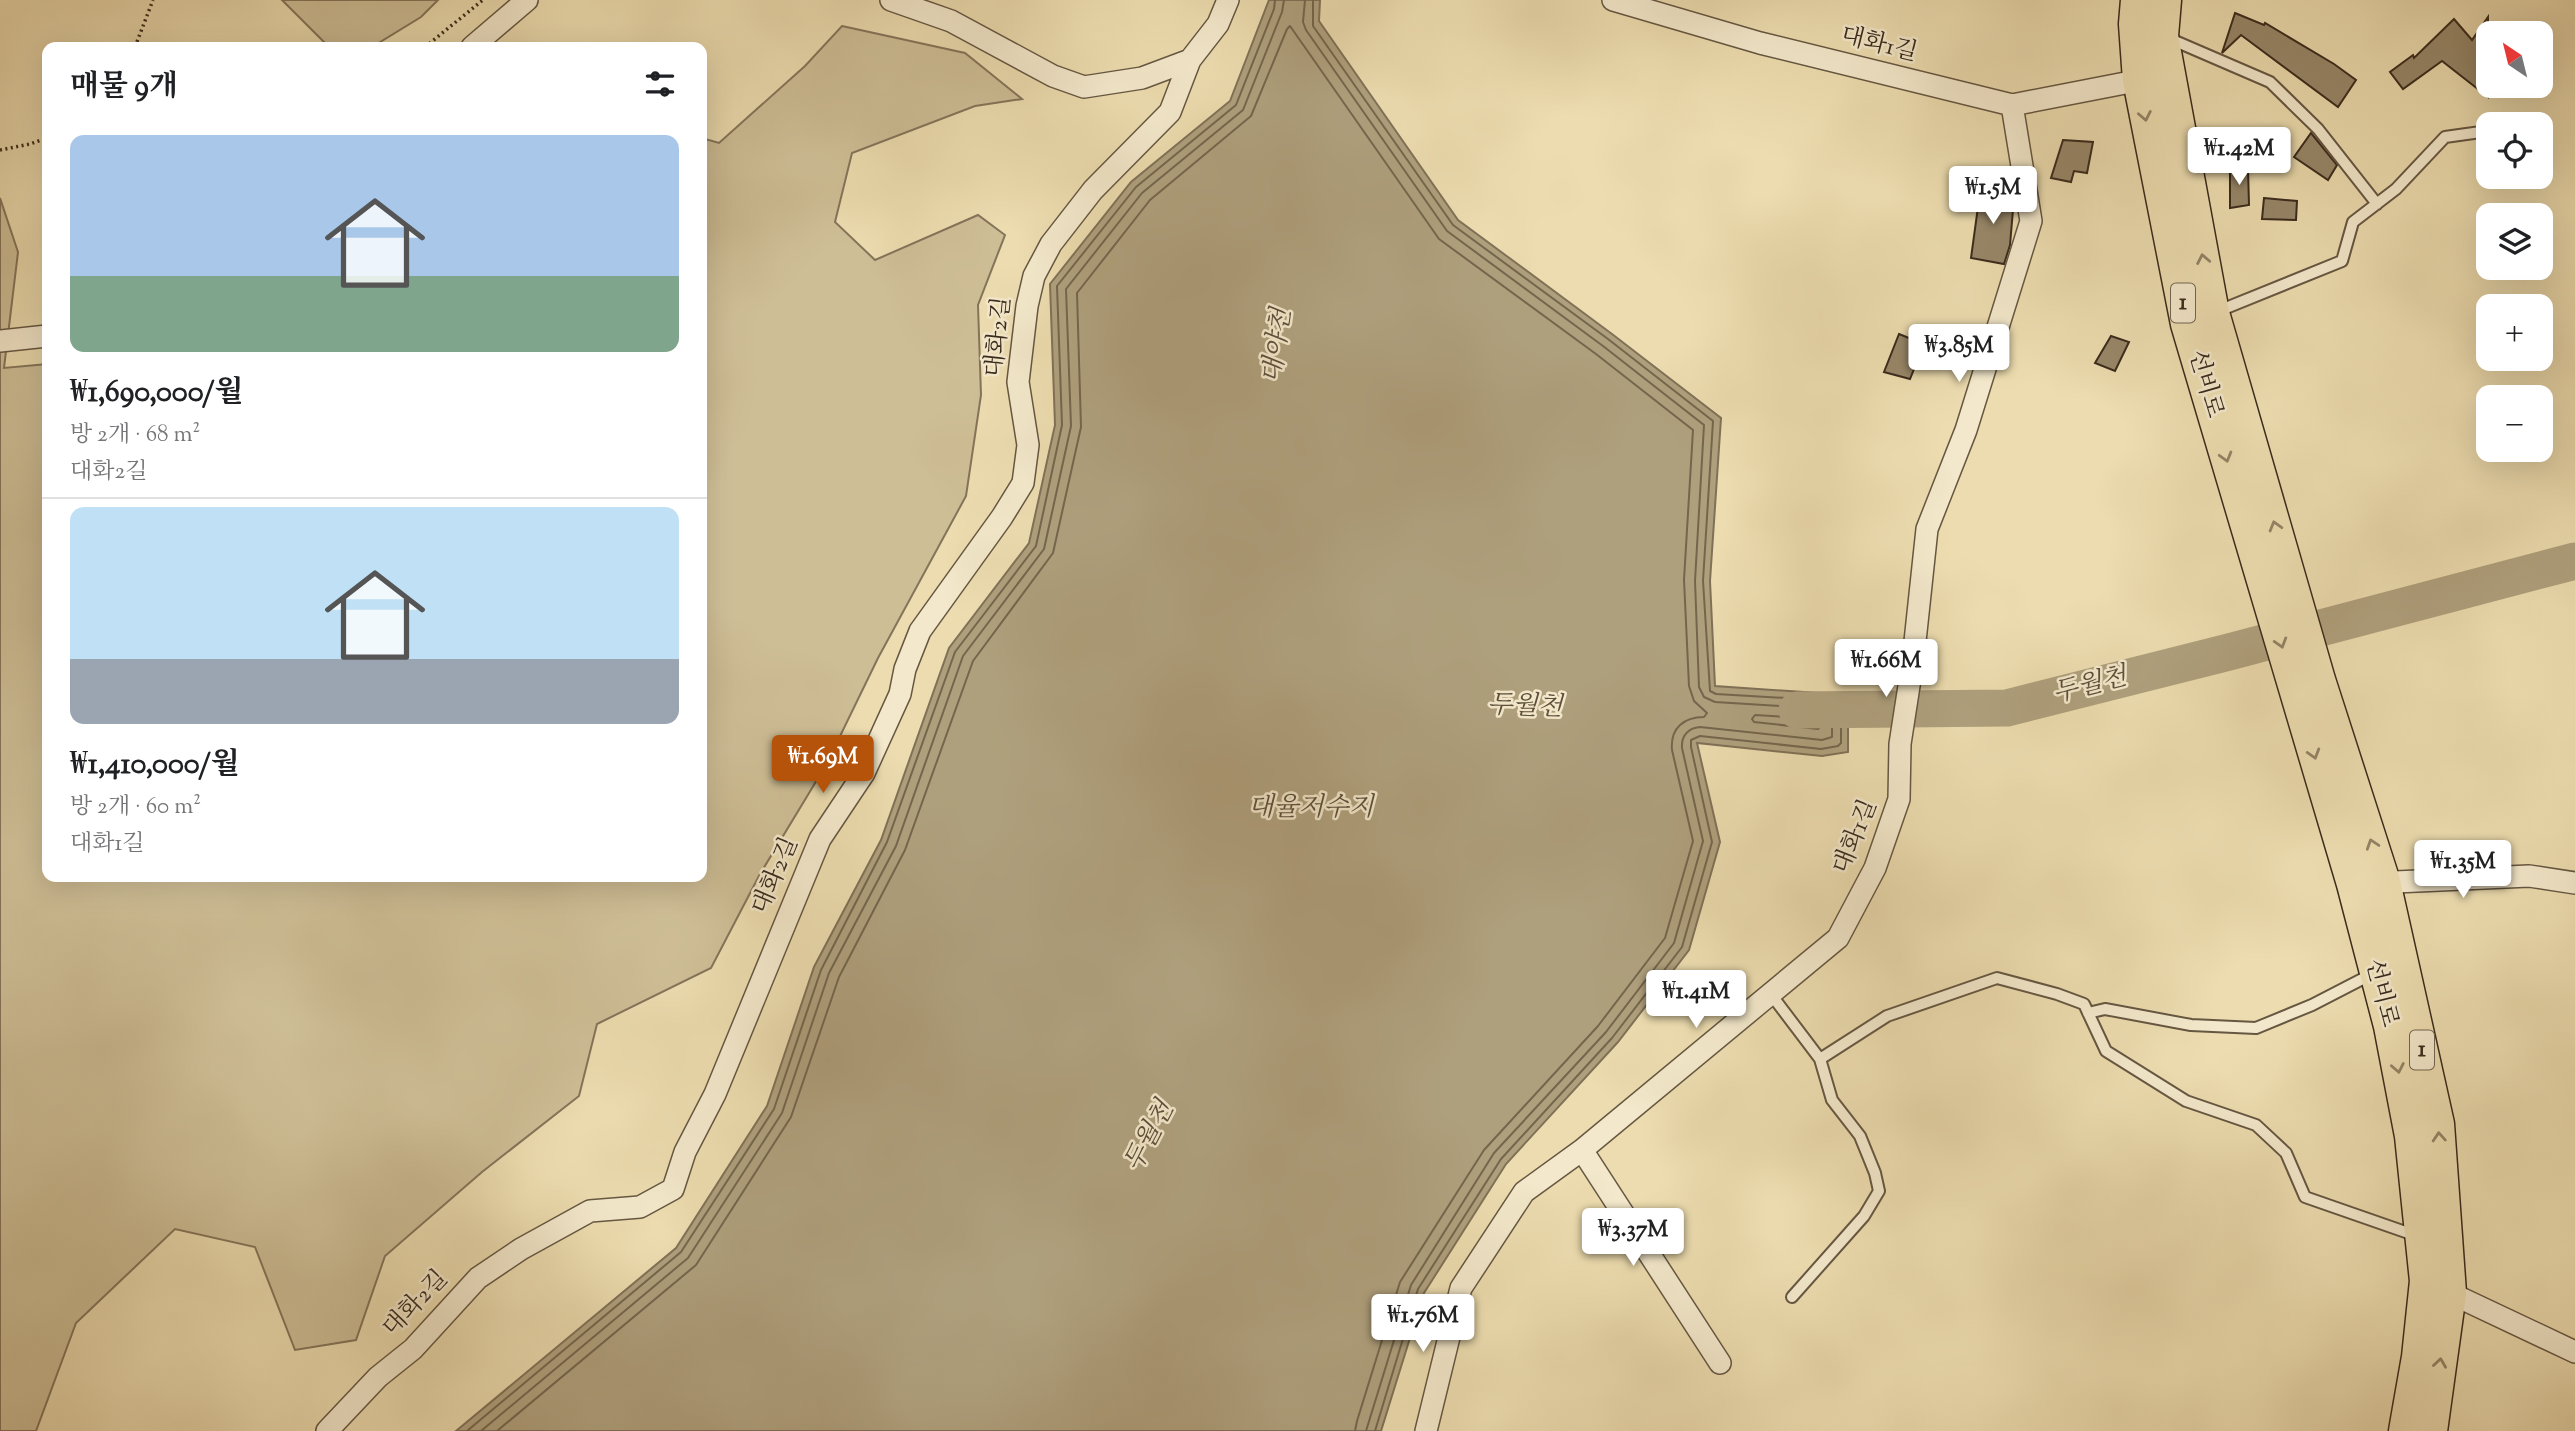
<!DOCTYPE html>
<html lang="ko">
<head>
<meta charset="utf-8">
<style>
	body { margin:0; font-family:"Sorts Mill Goudy","Noto Serif KR",serif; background:#f6f6f6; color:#202124; height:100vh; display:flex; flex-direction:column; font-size:26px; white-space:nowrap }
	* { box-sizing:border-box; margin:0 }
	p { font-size:23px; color:#757577 }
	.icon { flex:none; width:38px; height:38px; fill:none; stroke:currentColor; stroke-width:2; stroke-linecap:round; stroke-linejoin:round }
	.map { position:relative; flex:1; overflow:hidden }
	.sheet { position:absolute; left:42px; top:42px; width:665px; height:840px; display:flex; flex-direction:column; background:#fff; border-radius:14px; box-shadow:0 7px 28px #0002 }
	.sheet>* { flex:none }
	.needle { width:46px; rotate:325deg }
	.buttons { position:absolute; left:2476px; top:21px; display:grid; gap:14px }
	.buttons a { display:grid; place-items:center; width:77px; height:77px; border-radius:14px; background:#fff; box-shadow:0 7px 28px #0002; font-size:35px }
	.price { position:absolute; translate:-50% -60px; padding:0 16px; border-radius:7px; background:#fff; color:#222; font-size:23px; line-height:46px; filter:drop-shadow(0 2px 4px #0008) }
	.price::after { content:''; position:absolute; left:50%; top:42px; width:21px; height:16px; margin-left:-10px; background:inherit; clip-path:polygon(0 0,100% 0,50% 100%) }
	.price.selected { background:#b45309; color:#fff }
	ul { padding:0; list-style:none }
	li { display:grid; align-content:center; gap:14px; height:371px; padding:0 28px }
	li+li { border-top:2px solid #e0e0e0 }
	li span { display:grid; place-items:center; height:217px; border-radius:14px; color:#555 }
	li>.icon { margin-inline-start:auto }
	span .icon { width:126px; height:126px; fill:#fffc; stroke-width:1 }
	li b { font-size:30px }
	h2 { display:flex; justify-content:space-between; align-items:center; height:84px; padding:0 28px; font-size:30px }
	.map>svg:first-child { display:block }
</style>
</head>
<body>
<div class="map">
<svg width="2575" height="1431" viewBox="0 0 2575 1431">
	<rect width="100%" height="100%" fill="#ecdcaf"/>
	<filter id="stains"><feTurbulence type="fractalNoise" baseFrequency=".00286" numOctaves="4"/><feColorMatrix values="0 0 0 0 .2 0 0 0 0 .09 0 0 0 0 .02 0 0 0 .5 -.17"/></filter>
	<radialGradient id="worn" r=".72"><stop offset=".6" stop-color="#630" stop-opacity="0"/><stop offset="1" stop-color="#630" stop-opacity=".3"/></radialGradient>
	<!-- green -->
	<path fill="#cebe96" stroke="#84745a" stroke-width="2" d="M282 0H438L421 17 372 47H329Z
		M842 26 965 53 1022 99 975 106 852 153 835 222 875 260 978 215 1005 235 978 305 981 395 966 496 878 658 826 765 760 874 711 968 597 1024 579 1096 482 1172 385 1256 356 1340 295 1350 255 1247 175 1229 76 1323 36 1431H0V198L18 252 4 368 47 364V877H702V138L719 143 805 66Z"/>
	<!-- water -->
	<path fill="#afa07d" stroke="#807157" stroke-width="2" d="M1269 0H1320L1319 21 1458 220 1612 334 1721 418 1710 581 1715 686 1848 695V752L1822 756 1697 743 1720 842 1689 950 1618 1042 1506 1164 1424 1293 1381 1431H456L676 1248 767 1106 814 967 881 840 949 648 1029 543 1055 425 1050 284 1131 182 1230 101Z"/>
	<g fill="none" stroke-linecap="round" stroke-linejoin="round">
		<!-- shore -->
		<path stroke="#74664d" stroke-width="2" d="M1305 0 1303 22 1306 30 1447 231 1603 346 1704 425 1695 581 1699 687 1704 697 1715 702 1829 709 1832 713V737L1822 740 1700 727C1688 728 1681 736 1682 748L1703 841 1674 943 1606 1032 1494 1153 1411 1285 1366 1431
			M1313 0V26L1453 225 1608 339 1713 421 1703 581 1710 691 1716 694 1838 701 1841 705V743L1838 746 1821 749 1700 736 1691 740V747L1712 842 1682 947 1612 1038 1501 1159 1418 1289 1375 1431
			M1755 715 1819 719 1821 726 1818 729 1754 722 1752 719Z
			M467 1431 681 1252 774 1109 821 970 887 842 955 652 1036 546 1062 425 1057 286 1136 187 1236 105 1274 9 1275 0
			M481 1431 688 1258 782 1113 829 973 896 846 963 656 1044 549 1071 426 1066 289 1142 193 1243 110 1282 12 1284 0
			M497 1431 696 1265 791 1117 839 977 905 850 973 661 1053 553 1081 427 1077 293 1150 200 1251 116 1287 29 1290 26 1439 239 1596 354 1693 430 1684 580 1689 686 1694 701 1707 713 1704 717C1684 717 1670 728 1672 750L1693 841 1665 938 1598 1026 1484 1150 1400 1282 1357 1421 1355 1431"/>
		<!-- river -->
		<path stroke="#afa07d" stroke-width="37" d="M1797 710 2007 708 2229 652 2575 561"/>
	</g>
	<!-- building -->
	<path fill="#978769" stroke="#3a2b1d" stroke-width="2" d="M2235 13 2264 25 2265 23 2334 64 2356 80 2338 107 2241 35 2222 53Z
		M2488 17V97L2442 61 2403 89 2390 72 2413 55 2414 58 2454 19 2472 40Z
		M2311 133 2337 165 2328 180 2294 157Z
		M2063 140 2093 142 2087 173 2074 171 2071 182 2051 178Z
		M2230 167 2248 169 2249 205 2230 208Z
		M1981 185 2014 198 2010 245 2004 264 1971 258Z
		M2264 198 2297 201 2296 220 2262 219Z
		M1899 334 1924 344 1910 379 1884 372Z
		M2111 336 2129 342 2115 371 2095 363Z"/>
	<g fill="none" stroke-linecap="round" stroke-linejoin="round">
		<!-- service casing -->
		<g stroke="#665742" stroke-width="14">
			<path id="service" d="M2168 38 2270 82 2318 129 2377 204
				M2529 124 2536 123
				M2216 312 2342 261 2353 222 2396 189 2445 137 2488 131
				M1770 993 1820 1059 1832 1100 1860 1136 1875 1173 1879 1191 1864 1216 1792 1297
				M2088 1013 2105 1009 2191 1025 2256 1028 2312 1005 2374 973
				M1820 1059 1887 1016 1997 978 2057 994 2084 1004 2106 1051 2186 1101 2256 1125 2286 1153 2305 1197 2417 1236"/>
		</g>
		<!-- minor casing -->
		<g stroke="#665742" stroke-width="24">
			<path id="minor" d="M891 0 951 21 1053 76 1084 87 1142 78 1190 60
				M1613 0 1760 43 2012 105 2151 78
				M472 47 527 0
				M0 341 47 336
				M2373 883 2529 876 2575 883
				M1582 1150 1720 1363
				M2450 1293 2575 1352
				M327 1431 378 1377 413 1349 478 1278 521 1249 590 1211 640 1207 673 1189 685 1152 715 1094 820 839 864 773 900 694 905 669 920 631 1002 517 1023 483 1028 445 1018 382 1027 306 1034 276 1051 244 1093 190 1170 112 1190 60 1218 24 1228 0
				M1426 1431 1461 1288 1524 1192 1582 1150 1838 938 1875 868 1899 799 1900 744 1913 660 1927 529 1966 430 2031 221 2012 105"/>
		</g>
		<!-- primary casing -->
		<g stroke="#3a2b1d" stroke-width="35">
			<path id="primary" d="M2137 0 2135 24 2139 80 2187 324 2353 884 2390 1026 2411 1136 2426 1281 2418 1357 2405 1431
				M2165 0 2162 36 2213 313 2319 680 2384 882 2438 1124 2450 1293 2431 1431"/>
		</g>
		<!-- path -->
		<path stroke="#3a2b1d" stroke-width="3.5" stroke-dasharray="2 3.5" stroke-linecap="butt" d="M135 47 153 0
			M425 47 483 0
			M0 150 30 144 47 138"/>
		<!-- service -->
		<use href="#service" stroke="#f3e8cb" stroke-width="10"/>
		<!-- minor -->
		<use href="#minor" stroke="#f3e8cb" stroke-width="21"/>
		<!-- primary -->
		<use href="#primary" stroke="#ecdcaf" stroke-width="32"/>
	</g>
	<!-- one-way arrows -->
	<defs><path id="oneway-chevron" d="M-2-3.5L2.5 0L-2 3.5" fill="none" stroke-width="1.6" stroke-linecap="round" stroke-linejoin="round" transform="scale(1.75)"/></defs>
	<g stroke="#938466">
		<use href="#oneway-chevron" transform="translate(2145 116) rotate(79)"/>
		<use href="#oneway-chevron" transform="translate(2203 259) rotate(-101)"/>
		<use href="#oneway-chevron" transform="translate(2226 457) rotate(74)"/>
		<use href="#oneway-chevron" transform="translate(2275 526) rotate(-106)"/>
		<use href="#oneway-chevron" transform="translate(2281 643) rotate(73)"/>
		<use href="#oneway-chevron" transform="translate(2314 754) rotate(73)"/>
		<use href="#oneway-chevron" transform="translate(2372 844) rotate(-108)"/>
		<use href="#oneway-chevron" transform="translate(2398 1068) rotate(79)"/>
		<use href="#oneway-chevron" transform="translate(2439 1137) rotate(-94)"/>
		<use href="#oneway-chevron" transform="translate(2440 1363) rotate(-82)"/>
	</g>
	<g text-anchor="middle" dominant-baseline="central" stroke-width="5" stroke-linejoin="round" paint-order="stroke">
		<!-- shield labels -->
		<g fill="#f3e8cb" stroke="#726451" stroke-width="2">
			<rect x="2171" y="283.5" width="24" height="39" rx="5"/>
			<rect x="2410" y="1030.5" width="24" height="39" rx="5"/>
		</g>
		<g font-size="23" font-weight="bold" fill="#3a2b1d">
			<text x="2183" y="303">1</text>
			<text x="2422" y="1050">1</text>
		</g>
		<!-- street labels -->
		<g font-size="24" fill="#3a2b1d" stroke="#f3e8cb">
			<text transform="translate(1879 45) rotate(14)">대화1길</text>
			<text transform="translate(999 337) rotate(-84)">대화2길</text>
			<text transform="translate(2205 384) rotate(74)">선비로</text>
			<text transform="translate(1856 837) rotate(-68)">대화1길</text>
			<text transform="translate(776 876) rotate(-67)">대화2길</text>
			<text transform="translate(2381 993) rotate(76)">선비로</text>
			<text transform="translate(416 1304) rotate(-46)">대화2길</text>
		</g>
		<!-- water labels -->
		<g font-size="26" font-style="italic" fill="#5d4e3a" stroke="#f3e8cb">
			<text transform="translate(1278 346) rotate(-82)">대야천</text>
			<text transform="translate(2090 686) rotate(-14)">두월천</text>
			<text transform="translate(1525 707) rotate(2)">두월천</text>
			<text x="1311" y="808">대율저수지</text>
			<text transform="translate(1150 1137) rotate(-62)">두월천</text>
		</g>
	</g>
	<rect width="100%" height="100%" filter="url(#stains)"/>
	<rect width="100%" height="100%" fill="url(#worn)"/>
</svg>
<div class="buttons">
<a><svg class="needle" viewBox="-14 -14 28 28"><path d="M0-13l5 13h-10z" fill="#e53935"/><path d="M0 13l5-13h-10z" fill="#757577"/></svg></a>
<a><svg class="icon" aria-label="locate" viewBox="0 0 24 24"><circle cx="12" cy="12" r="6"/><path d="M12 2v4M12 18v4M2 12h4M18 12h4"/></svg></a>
<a><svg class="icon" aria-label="layers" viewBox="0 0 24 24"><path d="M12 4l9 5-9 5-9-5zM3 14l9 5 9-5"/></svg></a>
<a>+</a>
<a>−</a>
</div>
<b class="price" style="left:2239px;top:187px">₩1.42M</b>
<b class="price" style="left:1993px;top:226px">₩1.5M</b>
<b class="price" style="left:1959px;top:384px">₩3.85M</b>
<b class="price" style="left:1886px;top:699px">₩1.66M</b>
<b class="price selected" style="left:823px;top:795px">₩1.69M</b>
<b class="price" style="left:2463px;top:900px">₩1.35M</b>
<b class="price" style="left:1696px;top:1030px">₩1.41M</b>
<b class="price" style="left:1633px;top:1268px">₩3.37M</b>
<b class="price" style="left:1423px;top:1354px">₩1.76M</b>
<section class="sheet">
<h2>매물 9개<svg class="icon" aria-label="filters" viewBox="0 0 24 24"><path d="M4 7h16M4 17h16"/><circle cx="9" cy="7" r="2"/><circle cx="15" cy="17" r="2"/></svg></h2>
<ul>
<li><span style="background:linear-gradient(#a9c7e8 65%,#7fa58c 0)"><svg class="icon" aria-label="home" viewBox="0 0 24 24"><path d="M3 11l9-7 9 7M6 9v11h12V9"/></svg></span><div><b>₩1,690,000/월</b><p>방 2개 · 68 m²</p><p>대화2길</p></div></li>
<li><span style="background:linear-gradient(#bfe0f5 70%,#9aa5b1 0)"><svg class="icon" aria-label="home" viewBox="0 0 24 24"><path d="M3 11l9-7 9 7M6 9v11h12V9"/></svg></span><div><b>₩1,410,000/월</b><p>방 2개 · 60 m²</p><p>대화1길</p></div></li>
</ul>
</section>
</div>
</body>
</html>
